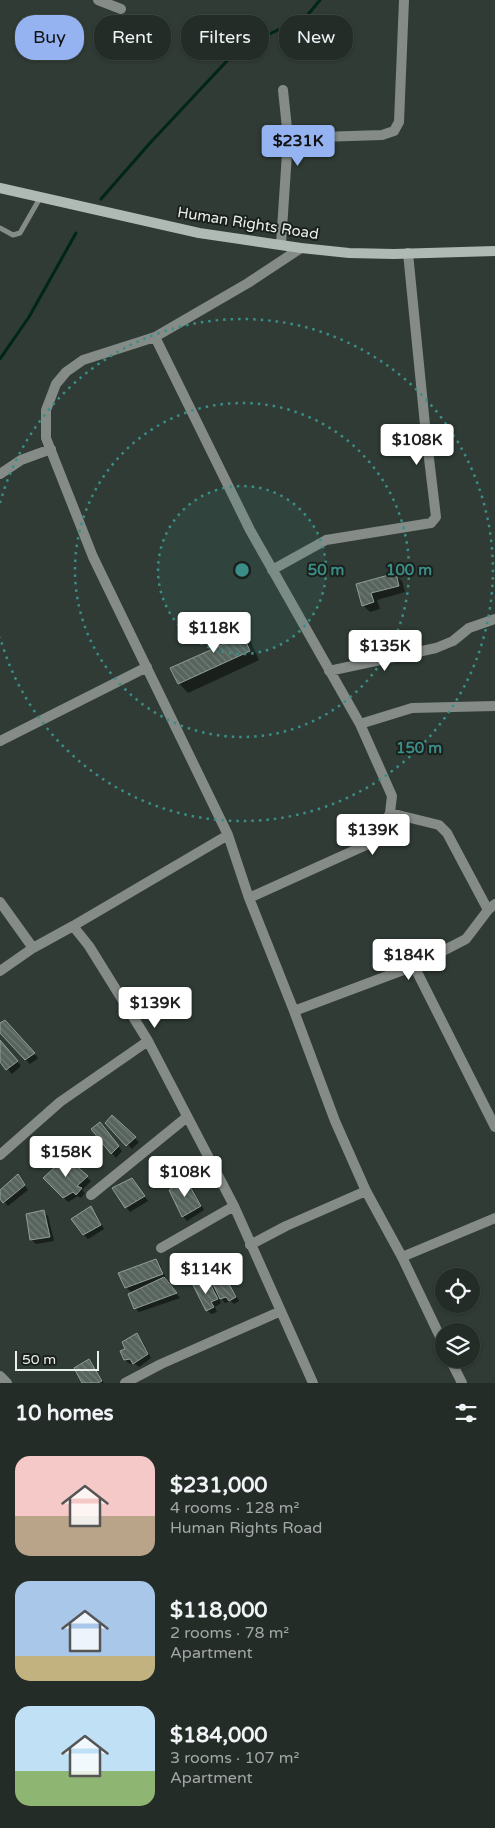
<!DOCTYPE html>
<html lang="en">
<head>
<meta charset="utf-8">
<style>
	body { margin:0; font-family:"Varela Round",sans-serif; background:#2f3833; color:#f1f3f6; height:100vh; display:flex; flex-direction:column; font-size:19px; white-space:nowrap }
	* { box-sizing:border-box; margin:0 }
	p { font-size:16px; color:#a3a7a7 }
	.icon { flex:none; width:28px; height:28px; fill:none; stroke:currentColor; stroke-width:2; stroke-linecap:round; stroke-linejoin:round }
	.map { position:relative; height:1383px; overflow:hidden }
	.side { display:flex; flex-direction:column; background:#232c27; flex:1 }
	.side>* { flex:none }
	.banner { position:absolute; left:15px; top:15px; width:465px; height:45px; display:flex; gap:10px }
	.controls { position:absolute; left:435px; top:1268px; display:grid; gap:10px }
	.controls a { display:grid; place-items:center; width:45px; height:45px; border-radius:50%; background:#232c27; box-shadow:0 1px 4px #0004,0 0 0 1px #404844; font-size:25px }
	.scale { position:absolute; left:15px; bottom:12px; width:84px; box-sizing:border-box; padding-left:5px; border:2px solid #e9f0ec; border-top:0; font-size:14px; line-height:18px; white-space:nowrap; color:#e9f0ec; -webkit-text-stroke:4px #1b201d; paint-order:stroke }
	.price { position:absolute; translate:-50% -42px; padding:0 11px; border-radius:5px; background:#fff; color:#222; font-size:16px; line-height:32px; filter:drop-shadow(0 1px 2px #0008) }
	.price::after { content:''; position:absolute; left:50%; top:30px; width:15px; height:11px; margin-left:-8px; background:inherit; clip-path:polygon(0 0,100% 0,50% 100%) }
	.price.on { background:#95b2f1; color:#111 }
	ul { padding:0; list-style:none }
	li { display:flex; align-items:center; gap:15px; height:125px; padding:0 15px }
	li span { display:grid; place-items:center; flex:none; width:140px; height:100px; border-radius:15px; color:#555 }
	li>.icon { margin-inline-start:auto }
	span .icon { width:60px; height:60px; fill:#fffc; stroke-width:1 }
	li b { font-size:21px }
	h2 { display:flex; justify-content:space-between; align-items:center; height:60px; padding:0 15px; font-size:21px }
	.pill { padding:0 18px; border-radius:20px; background:#232c27; box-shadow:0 1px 4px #0004,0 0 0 1px #404844; font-size:18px; line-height:45px }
	.pill.on { background:#95b2f1; color:#111 }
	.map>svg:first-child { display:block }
</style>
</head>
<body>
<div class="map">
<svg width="495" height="1383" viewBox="0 0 495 1383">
	<defs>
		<pattern id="building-back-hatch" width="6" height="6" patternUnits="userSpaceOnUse" patternTransform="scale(1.25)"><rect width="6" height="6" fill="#57645d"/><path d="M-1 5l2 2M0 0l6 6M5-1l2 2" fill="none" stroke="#6f7a74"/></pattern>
	</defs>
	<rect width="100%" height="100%" fill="#2f3b34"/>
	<!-- shadow -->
	<path fill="#0007" d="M395 575 402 581 405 592 377 600 380 609 370 612 363 605 357 585Z
		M235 620 245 629 259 660 188 693 179 683 226 645Z
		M0 1024 9 1026 38 1058 30 1064 0 1031Z
		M0 1041 21 1066 12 1074 0 1060Z
		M112 1117 139 1142 132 1149 107 1123Z
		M104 1128 122 1151 116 1158 92 1129Z
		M66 1159 91 1181 82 1190 85 1193 81 1198 78 1196 68 1202 45 1178Z
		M200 1160 204 1164 210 1180 204 1183 199 1178Z
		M18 1176 28 1190 8 1206 0 1197V1192Z
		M186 1181 191 1185 204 1210 187 1221 183 1216Z
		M136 1184 148 1201 130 1212 126 1207Z
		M91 1207 95 1212 104 1229 88 1239 84 1235Z
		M43 1212 48 1216 54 1241 36 1244 31 1239Z
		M155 1260 160 1265 166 1278 165 1279 180 1298 139 1312 135 1308 132 1293 126 1287Z
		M222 1273 227 1278 239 1301 234 1304 231 1301 225 1303 218 1295 221 1303 215 1307 217 1312 211 1314 207 1310 209 1283 217 1292Z
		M136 1335 141 1339 151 1358 139 1367 134 1363 130 1364 125 1360 126 1349Z
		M89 1360 93 1365 104 1383H83Z"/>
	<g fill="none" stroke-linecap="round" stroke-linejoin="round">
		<!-- stream -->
		<path stroke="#002616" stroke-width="3" d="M101 199 150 143 239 48 306 17 320 0
			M0 359 29 317 76 233"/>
	</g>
	<!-- building -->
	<path fill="url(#building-back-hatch)" stroke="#929f97" d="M396 573 399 586 371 593 374 602 362 606 356 584Z
		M236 619 250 651 178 684 170 668 224 644 216 628Z
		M5 1020 35 1053 25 1060 0 1033V1023Z
		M0 1040 18 1061 6 1070 0 1062Z
		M112 1115 136 1137 126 1146 105 1123Z
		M100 1122 119 1146 111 1154 91 1129Z
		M66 1157 88 1176 77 1186 82 1188 76 1195 73 1192 63 1198 43 1178Z
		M200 1159 206 1175 198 1179 191 1168Z
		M18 1174 25 1185 3 1203 0 1199V1190Z
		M132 1178 145 1196 125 1208 112 1188Z
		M186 1179 201 1206 182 1217 169 1190Z
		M91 1206 101 1225 83 1235 71 1219Z
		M44 1210 50 1237 30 1240 26 1214Z
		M156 1259 163 1274 125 1288 118 1273Z
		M223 1272 236 1297 229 1301 226 1297 220 1299 211 1280 216 1278 215 1275Z
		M164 1277 177 1293 134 1309 128 1294Z
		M209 1282 218 1299 211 1302 214 1307 206 1311 193 1285Z
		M137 1333 148 1354 133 1364 130 1359 124 1360 120 1351 125 1349 122 1342Z
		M89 1359 102 1381 98 1383H82L74 1368Z"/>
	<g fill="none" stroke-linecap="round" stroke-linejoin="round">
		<!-- lane -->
		<path stroke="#858b87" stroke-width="5" d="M0 228 13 235 20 233 40 198"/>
		<!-- street -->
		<path stroke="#858b87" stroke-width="10" d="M98 0 121 9
			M288 138 382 135 394 131 399 122 404 0
			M281 244 288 138 283 90
			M155 337 250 530 360 724 392 796 390 813 375 841 249 898 294 1011 335 1121 366 1191 402 1257 444 1345
			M0 474 21 460 51 449
			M272 570 326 540 431 523 436 517 425 425 408 253
			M329 671 436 648 453 641 469 628 495 619
			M360 724 412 708 495 706
			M0 741 147 667
			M390 813 439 825 447 833 488 910
			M249 898 228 835 93 557 46 438V410L56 384 66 372 83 360 155 337 248 283 301 248
			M0 902 33 948
			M73 926 228 835
			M414 966 495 1127
			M0 971 33 948 73 926 89 946 148 1041 234 1206 313 1383
			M294 1011 414 966 466 939 488 910 495 904
			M0 1155 60 1102 148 1041
			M91 1195 187 1117
			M250 1245 286 1226 366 1191
			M161 1248 234 1206
			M402 1257 495 1218
			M450 1359 462 1383
			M0 1376 7 1383
			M125 1383 161 1364 281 1311"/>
		<!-- secondary -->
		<path stroke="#b0bab4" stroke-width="10" d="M0 188 199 233 301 248 349 253 394 254 495 251"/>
	</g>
	<!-- distance rings -->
	<circle cx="242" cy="570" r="84" fill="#3b8e87" fill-opacity=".12"/>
	<g fill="none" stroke="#3b8e87" stroke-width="2.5" stroke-dasharray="2.5 5">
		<circle cx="242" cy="570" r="84"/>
		<circle cx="242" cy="570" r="167"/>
		<path d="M0 503A251 251 0 1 1 0 637"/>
	</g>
	<g text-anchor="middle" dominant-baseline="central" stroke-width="4" stroke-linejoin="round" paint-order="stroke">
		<!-- street labels -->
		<g font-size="15" fill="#e9f0ec" stroke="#1b201d">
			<text transform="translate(248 223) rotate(9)">Human Rights Road</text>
		</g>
	</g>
	<circle cx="242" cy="570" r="8" fill="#3b8e87" stroke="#1b201d" stroke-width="2.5"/>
	<g font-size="15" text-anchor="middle" font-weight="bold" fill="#3b8e87" stroke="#1b201d" stroke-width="4" stroke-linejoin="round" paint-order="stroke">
		<text x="326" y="575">50 m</text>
		<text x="409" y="575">100 m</text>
		<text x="419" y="753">150 m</text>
	</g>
</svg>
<div class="controls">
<a><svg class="icon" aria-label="locate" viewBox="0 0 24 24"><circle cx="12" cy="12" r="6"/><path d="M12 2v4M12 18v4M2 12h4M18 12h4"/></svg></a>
<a><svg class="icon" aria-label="layers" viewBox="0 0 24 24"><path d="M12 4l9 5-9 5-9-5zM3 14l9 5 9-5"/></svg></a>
</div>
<div class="scale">50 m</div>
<b class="price on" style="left:298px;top:167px">$231K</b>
<b class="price" style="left:417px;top:466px">$108K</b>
<b class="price" style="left:214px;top:654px">$118K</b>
<b class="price" style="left:385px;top:672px">$135K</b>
<b class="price" style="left:373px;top:856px">$139K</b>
<b class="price" style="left:409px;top:981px">$184K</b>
<b class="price" style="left:155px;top:1029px">$139K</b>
<b class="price" style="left:66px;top:1178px">$158K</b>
<b class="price" style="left:185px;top:1198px">$108K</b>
<b class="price" style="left:206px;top:1295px">$114K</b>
<div class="banner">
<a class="pill on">Buy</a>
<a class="pill">Rent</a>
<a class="pill">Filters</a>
<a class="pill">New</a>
</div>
</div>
<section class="side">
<h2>10 homes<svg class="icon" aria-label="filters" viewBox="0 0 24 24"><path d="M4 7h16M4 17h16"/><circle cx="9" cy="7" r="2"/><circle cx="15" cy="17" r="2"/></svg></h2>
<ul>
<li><span style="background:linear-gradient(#f6c9c9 60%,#b9a48a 0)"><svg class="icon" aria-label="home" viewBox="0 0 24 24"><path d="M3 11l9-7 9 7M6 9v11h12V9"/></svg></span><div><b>$231,000</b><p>4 rooms · 128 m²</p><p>Human Rights Road</p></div></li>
<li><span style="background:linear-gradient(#a9c7e8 75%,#c2b280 0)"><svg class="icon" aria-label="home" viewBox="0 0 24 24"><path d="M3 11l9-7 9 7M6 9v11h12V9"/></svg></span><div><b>$118,000</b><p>2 rooms · 78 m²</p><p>Apartment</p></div></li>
<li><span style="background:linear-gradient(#bfe0f5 65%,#8fb573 0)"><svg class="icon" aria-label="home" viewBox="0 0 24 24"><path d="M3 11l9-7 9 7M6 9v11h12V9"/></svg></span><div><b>$184,000</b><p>3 rooms · 107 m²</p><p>Apartment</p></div></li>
</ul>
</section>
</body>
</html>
